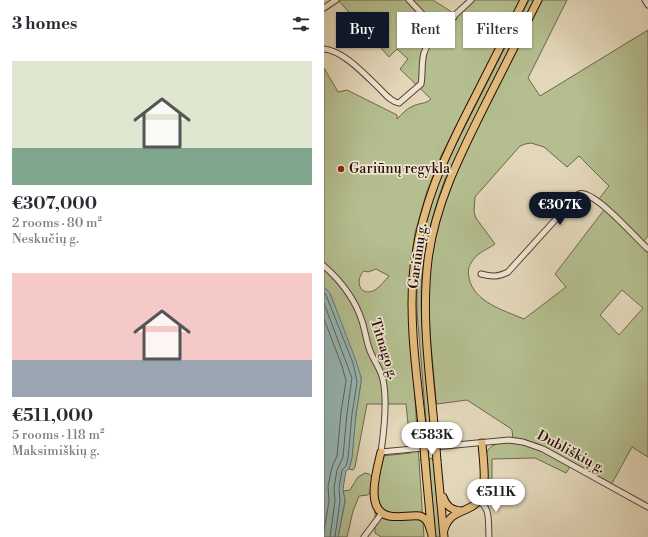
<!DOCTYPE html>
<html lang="en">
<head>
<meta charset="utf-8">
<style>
	body { margin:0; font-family:"Libre Bodoni",serif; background:#f7f7f7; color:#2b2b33; height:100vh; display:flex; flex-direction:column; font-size:15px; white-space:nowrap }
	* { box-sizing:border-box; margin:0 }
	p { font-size:13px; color:#7c7c81 }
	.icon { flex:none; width:22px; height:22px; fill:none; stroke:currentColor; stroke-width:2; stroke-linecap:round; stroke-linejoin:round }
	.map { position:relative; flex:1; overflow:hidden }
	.details { display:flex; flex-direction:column; background:#fff; width:324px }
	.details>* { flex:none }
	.top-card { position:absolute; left:12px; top:12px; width:252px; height:36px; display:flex; gap:8px }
	.price { position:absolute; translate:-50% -34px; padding:0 9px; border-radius:14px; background:#fff; color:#222; font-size:13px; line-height:26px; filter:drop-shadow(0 1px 2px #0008) }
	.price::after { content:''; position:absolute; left:50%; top:24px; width:12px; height:9px; margin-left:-6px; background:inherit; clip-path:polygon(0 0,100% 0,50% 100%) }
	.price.on { background:#111827; color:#fff }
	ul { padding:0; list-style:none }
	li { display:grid; align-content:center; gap:8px; height:212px; padding:0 12px }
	li span { display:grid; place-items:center; height:124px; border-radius:0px; color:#555 }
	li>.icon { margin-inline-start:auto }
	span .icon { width:72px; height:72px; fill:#fffc; stroke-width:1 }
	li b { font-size:17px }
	h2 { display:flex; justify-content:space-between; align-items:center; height:48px; padding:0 12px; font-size:17px }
	.tag { padding:0 14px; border-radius:0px; background:#fff; box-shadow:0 1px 3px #0004; font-size:14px; line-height:36px }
	.tag.on { background:#111827; color:#fff }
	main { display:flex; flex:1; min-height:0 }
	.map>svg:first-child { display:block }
</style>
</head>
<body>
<main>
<section class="details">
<h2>3 homes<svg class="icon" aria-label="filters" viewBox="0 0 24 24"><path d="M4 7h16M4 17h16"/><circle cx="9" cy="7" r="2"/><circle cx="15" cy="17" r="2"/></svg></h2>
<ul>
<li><span style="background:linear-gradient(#dfe7d0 70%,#7fa58c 0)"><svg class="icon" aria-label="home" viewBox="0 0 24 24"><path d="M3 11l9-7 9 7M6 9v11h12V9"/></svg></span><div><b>€307,000</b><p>2 rooms · 80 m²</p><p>Neskučių g.</p></div></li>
<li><span style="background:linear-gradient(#f6c9c9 70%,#9aa5b1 0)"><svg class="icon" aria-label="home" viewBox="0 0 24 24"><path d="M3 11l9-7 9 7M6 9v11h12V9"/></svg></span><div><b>€511,000</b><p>5 rooms · 118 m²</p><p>Maksimiškių g.</p></div></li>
</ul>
</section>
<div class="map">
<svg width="324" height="537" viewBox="0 0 324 537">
	<rect width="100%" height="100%" fill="#e3d7ba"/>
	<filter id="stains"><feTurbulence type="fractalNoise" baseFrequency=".005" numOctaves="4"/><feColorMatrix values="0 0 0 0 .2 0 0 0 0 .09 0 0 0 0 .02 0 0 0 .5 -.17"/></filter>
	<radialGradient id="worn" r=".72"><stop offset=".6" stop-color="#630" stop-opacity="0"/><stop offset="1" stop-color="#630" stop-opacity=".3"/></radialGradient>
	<!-- green -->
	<path fill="#b4be8f" stroke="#6e664a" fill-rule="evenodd" d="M14 0H109L134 16 150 0H196L117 156 103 191 91 233 87 263 85 307 100 537H57L51 533V496L58 456 87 453 82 404H43L31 467 29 470 25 469C30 451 29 432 32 414 33 401 37 389 37 377L2 289 0 287V68L14 92 23 90 73 115V119C78 114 82 109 89 106 95 103 102 104 107 99L76 69 84 59 73 49 65 57ZM52 269 65 276C61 280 56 287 51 290 36 298 30 280 40 271L44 272Z
		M205 0H210L121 179C111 207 103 235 99 265 95 296 98 328 101 359 103 388 106 416 108 445H104L93 312V276L101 227 111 191 127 154Z
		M218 0H243L204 78 216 96 324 30V236L317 244 324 251V457L308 447 287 485 214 444 202 440 189 439 188 430 186 428 143 400 113 404 112 400C108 350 100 299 108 249 117 199 141 153 163 108 182 72 200 36 218 0ZM207 143 220 147 243 167 255 156 285 186 275 199 283 206 231 274 242 287 200 319C179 310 150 302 145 278 144 272 144 268 147 263 153 252 163 250 171 244L152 218 150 212 151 197 196 146 201 144ZM298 290 319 308 295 335 276 315Z
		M187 442C208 444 227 456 246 467L242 473 211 458 168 459V486L164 483 162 454C166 443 176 443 187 442Z
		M105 458 110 459 117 537H111Z
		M41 473 45 474 48 477C48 484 48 489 44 495L35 496 29 511 23 537H14L21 501 19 491 26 490 34 477Z"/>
	<!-- water -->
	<path fill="#96b8b6" stroke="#6a746f" d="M0 287 6 293 32 361 37 377V382L32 414 28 458 25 469 22 471 19 489 21 501 14 537H0Z"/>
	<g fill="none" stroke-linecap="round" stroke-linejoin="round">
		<!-- shore -->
		<path stroke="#60625d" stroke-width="1" d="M0 292 2 295 29 363 33 382 28 414 24 458 22 466 18 470 15 488 16 501 11 537
			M0 303 28 378 23 413 19 457 13 470 10 488 11 501 6 537
			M0 319 18 366 22 381 17 412 13 456 8 467 4 486 5 501 0 531"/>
		<!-- minor casing -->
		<g stroke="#584032" stroke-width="7">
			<path id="minor" d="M85 0 104 20 130 17
				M321 0 324 5
				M0 8 12 0
				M104 20 106 32 110 36
				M0 49C20 51 41 75 55 88 61 94 67 102 75 103L97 84C99 74 97 64 100 53 105 36 134 13 147 0
				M0 266C17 281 31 299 38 321 41 330 42 339 45 348 48 358 55 366 58 376 64 396 60 431 57 452L185 440 199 442 219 449 324 507
				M157 274C168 277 174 277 184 272L252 197C254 194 257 193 260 194 277 198 310 236 324 249
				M155 501C167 508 164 524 165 537
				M40 537 58 513"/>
		</g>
		<!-- highway casing -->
		<g stroke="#290d04" stroke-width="9">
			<path id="highway" d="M99 435C94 383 85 329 89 277 95 209 120 157 151 97 167 65 184 32 200 0
				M111 435C106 377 97 318 104 260 111 204 136 155 161 105 179 70 196 35 214 0
				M57 452C53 469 40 511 65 516 75 518 86 515 96 516 104 519 105 525 107 532
				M101 461 108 537
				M113 461 120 537
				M119 497C122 506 127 510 137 511
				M120 530C127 506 149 515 157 496 163 483 159 458 158 443"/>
		</g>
		<!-- minor -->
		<use href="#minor" stroke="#ede5d2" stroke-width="5"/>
		<!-- highway -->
		<use href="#highway" stroke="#e2bc7d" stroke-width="7"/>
		<!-- highway-bridge casing -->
		<g stroke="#290d04" stroke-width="9" stroke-linecap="butt">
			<path id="highway-bridge" d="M99 435 101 461
				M111 435 113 461"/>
		</g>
		<!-- highway-bridge -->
		<use href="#highway-bridge" stroke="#e2bc7d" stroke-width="7"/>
	</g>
	<!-- markers -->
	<circle fill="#8f2418" stroke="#ede5d2" stroke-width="1.5" cx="17" cy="169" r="4"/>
	<g text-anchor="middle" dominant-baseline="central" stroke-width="3.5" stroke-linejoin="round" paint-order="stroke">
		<!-- poi labels -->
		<g font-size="14" fill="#290d04" stroke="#ede5d2" text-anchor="start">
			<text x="25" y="169">Gariūnų regykla</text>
		</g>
		<!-- street labels -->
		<g font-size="14" fill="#290d04" stroke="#ede5d2">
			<text transform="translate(94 256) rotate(-82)">Gariūnų g.</text>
			<text transform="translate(60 349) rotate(72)">Titnago g.</text>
			<text transform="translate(247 452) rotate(28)">Dubliškių g.</text>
		</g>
	</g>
	<rect width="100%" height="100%" filter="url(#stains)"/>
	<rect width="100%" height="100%" fill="url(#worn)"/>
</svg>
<b class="price on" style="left:236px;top:226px">€307K</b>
<b class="price" style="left:108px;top:456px">€583K</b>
<b class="price" style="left:172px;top:513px">€511K</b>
<div class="top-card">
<a class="tag on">Buy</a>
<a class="tag">Rent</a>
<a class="tag">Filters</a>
</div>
</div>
</main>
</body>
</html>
